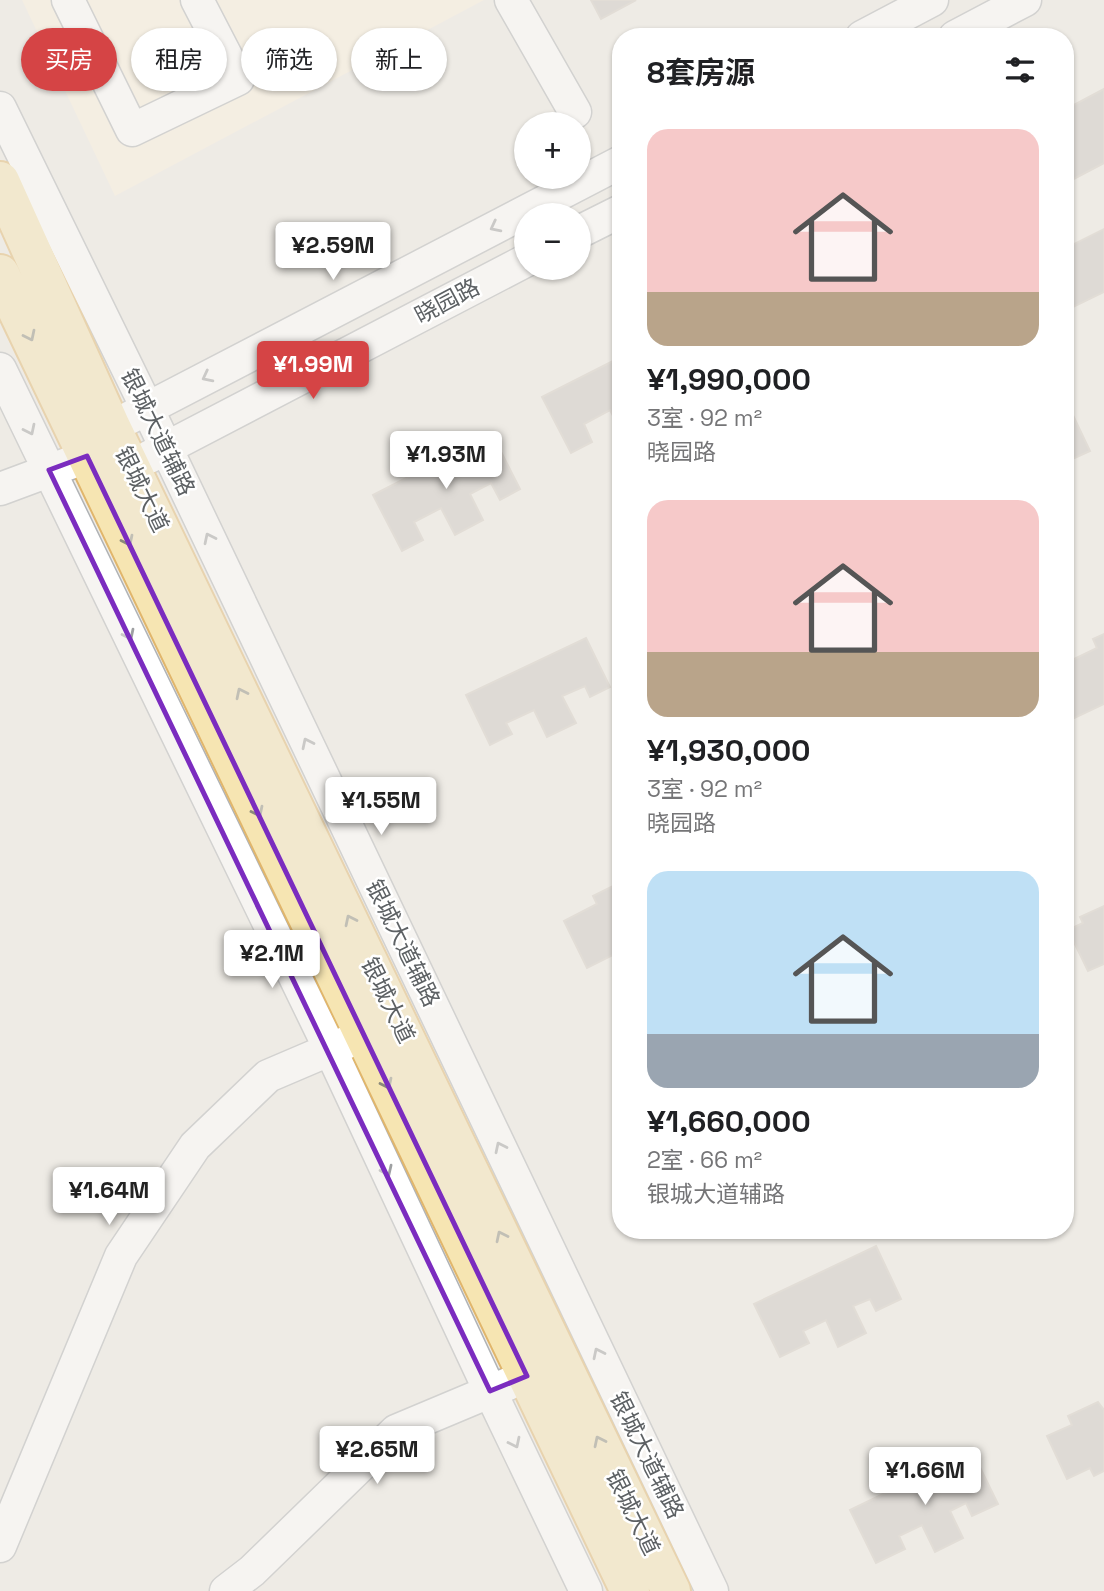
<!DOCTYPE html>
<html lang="zh">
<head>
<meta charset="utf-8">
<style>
	body { margin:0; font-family:"Space Grotesk","Noto Sans SC",sans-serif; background:#f6f6f6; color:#202124; height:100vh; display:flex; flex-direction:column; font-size:26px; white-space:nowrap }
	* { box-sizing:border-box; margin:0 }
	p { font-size:23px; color:#757577 }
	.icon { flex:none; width:38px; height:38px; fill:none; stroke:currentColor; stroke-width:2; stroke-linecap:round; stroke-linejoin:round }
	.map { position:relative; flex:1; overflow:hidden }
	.details { position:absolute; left:612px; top:28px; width:462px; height:1211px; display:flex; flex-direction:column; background:#fff; border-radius:28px; box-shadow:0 2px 5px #0004 }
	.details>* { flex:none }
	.banner { position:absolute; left:21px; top:28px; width:486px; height:63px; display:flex; gap:14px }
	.buttons { position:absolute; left:514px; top:112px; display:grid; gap:14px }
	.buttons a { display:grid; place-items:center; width:77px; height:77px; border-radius:50%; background:#fff; box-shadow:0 2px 5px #0004; font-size:35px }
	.price { position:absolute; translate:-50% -60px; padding:0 16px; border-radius:7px; background:#fff; color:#222; font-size:23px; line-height:46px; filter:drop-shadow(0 2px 4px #0008) }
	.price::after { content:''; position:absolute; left:50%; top:42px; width:21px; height:16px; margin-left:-10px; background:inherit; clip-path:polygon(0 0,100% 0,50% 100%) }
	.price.on { background:#d54445; color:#fff }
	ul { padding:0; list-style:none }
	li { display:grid; align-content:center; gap:14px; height:371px; padding:0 35px }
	li span { display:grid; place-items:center; height:217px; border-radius:21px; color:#555 }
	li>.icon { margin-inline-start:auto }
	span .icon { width:126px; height:126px; fill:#fffc; stroke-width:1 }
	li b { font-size:30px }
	h2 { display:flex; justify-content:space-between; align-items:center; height:84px; padding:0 35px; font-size:30px }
	.chip { padding:0 24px; border-radius:32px; background:#fff; box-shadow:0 2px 5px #0004; font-size:24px; line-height:63px }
	.chip.on { background:#d54445; color:#fff }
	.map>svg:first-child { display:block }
</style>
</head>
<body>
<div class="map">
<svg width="1104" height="1591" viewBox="0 0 1104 1591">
	<rect width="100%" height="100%" fill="#eeebe5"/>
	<!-- commercial -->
	<path fill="#faf1de" d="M22 0H484L115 196Z"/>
	<!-- building -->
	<path fill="#c9c6c2" stroke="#d2ccc4" stroke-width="2" d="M591 0H636L601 19Z
		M1104 89V163L1066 183V109Z
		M1104 229V292L1071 308 1066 298V248Z
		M621 357V431L610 410 584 424 592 442 571 453 542 397Z
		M1070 409 1090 451 1066 462V411Z
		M492 434 520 489 500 500 491 483 470 494 483 520 455 535 441 508 414 522 423 540 402 551 373 495Z
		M1104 634V704L1066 722V663L1097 648 1093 639Z
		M586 638 610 687 590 697 585 686 562 696 576 723 547 737 534 710 506 723 512 734 490 745 466 695Z
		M621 882V951L587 968 564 921 597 904 593 896Z
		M1104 906V964L1088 971 1068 930 1083 923 1080 917Z
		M876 1246 901 1299 876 1311 870 1299 853 1306 866 1333 838 1347 826 1320 803 1331 809 1343 780 1357 754 1304Z
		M1098 1402 1104 1410V1471L1094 1476 1090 1468 1067 1479 1047 1436 1072 1425 1068 1416Z
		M972 1451 998 1504 972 1516 966 1503 950 1511 963 1538 935 1552 922 1525 899 1536 905 1549 876 1563 850 1510Z"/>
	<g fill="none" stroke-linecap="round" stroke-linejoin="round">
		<!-- minor casing -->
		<g stroke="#b0b3b6" stroke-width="35">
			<path id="minor" d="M68 0 132 130 238 79 197 0
				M511 0 575 112
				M862 37 932 0
				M955 37 1025 0
				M0 108 147 408 712 1591
				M579 232 621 211
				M0 369 330 1049 490 1391 586 1591
				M129 418 621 162
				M149 457 527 260
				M0 489 70 463
				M0 1546 121 1256 195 1146 268 1076 350 1041
				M226 1591 252 1571 396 1431 508 1384"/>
		</g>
		<!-- major casing -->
		<g stroke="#e1b66b" stroke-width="42">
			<path id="major" d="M0 181 111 427 671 1591
				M0 274 630 1591"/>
		</g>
		<!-- minor -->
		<use href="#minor" stroke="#fff" stroke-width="32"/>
		<!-- major -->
		<use href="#major" stroke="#f6e5b2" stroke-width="38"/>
	</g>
	<!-- one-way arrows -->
	<defs><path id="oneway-chevron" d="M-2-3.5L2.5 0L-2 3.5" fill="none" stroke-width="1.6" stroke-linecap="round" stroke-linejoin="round" transform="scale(1.75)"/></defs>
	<g stroke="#9ea0a2">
		<use href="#oneway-chevron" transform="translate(495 227) rotate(153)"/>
		<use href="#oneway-chevron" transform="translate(207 377) rotate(153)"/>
		<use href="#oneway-chevron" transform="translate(30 430) rotate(64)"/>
		<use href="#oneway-chevron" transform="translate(209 538) rotate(-116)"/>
		<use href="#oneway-chevron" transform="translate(129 635) rotate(64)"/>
		<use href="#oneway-chevron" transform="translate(307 743) rotate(-116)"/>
		<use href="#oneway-chevron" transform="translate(500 1147) rotate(-116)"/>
		<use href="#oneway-chevron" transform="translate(387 1171) rotate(65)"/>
		<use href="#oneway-chevron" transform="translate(598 1353) rotate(-116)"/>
		<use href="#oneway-chevron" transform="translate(515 1443) rotate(64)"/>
	</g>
	<g stroke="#8b897b">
		<use href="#oneway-chevron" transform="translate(30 336) rotate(64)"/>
		<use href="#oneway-chevron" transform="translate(128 541) rotate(64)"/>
		<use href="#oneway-chevron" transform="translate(241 693) rotate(-116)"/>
		<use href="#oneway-chevron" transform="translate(258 812) rotate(64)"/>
		<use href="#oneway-chevron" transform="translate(350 920) rotate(-116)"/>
		<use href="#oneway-chevron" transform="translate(387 1084) rotate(64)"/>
		<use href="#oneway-chevron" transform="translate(501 1236) rotate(-116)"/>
		<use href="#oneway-chevron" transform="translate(599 1441) rotate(-116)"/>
	</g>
	<!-- marked area -->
	<path d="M0 0H1104V1591H0ZM87 456 527 1376 490 1391 49 470Z" fill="#eeebe5" fill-opacity=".55" fill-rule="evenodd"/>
	<path fill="none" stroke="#7b2cbf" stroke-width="5" stroke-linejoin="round" d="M87 456 527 1376 490 1391 49 470Z"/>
	<g text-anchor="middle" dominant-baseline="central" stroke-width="5" stroke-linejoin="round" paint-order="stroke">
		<!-- street labels -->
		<g font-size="23" fill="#5d6164" stroke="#fff">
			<text transform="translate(447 301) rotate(-28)">晓园路</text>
			<text transform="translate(158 432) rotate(64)">银城大道辅路</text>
			<text transform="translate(142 489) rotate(64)">银城大道</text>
			<text transform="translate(403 943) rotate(64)">银城大道辅路</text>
			<text transform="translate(388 1000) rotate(64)">银城大道</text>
			<text transform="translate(647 1455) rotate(64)">银城大道辅路</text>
			<text transform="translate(633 1512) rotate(64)">银城大道</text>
		</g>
	</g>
</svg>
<div class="buttons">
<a>+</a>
<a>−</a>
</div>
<b class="price" style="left:333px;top:282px">¥2.59M</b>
<b class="price on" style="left:313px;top:401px">¥1.99M</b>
<b class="price" style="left:446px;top:491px">¥1.93M</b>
<b class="price" style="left:381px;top:837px">¥1.55M</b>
<b class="price" style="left:272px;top:990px">¥2.1M</b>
<b class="price" style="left:109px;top:1227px">¥1.64M</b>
<b class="price" style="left:377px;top:1486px">¥2.65M</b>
<b class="price" style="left:925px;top:1507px">¥1.66M</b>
<div class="banner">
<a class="chip on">买房</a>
<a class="chip">租房</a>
<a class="chip">筛选</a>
<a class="chip">新上</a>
</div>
<section class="details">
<h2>8套房源<svg class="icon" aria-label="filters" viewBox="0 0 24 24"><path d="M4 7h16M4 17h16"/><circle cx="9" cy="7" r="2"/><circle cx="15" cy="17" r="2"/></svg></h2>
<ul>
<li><span style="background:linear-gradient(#f6c9c9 75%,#b9a48a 0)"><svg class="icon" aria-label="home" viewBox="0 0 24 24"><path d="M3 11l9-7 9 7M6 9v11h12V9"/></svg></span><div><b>¥1,990,000</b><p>3室 · 92 m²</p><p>晓园路</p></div></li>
<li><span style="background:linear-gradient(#f6c9c9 70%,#b9a48a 0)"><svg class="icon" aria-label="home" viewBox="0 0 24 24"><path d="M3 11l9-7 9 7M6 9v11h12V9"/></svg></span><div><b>¥1,930,000</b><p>3室 · 92 m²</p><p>晓园路</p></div></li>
<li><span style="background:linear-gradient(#bfe0f5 75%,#9aa5b1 0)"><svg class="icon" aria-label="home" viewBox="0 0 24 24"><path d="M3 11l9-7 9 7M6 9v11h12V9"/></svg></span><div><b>¥1,660,000</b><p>2室 · 66 m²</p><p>银城大道辅路</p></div></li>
</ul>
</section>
</div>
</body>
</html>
